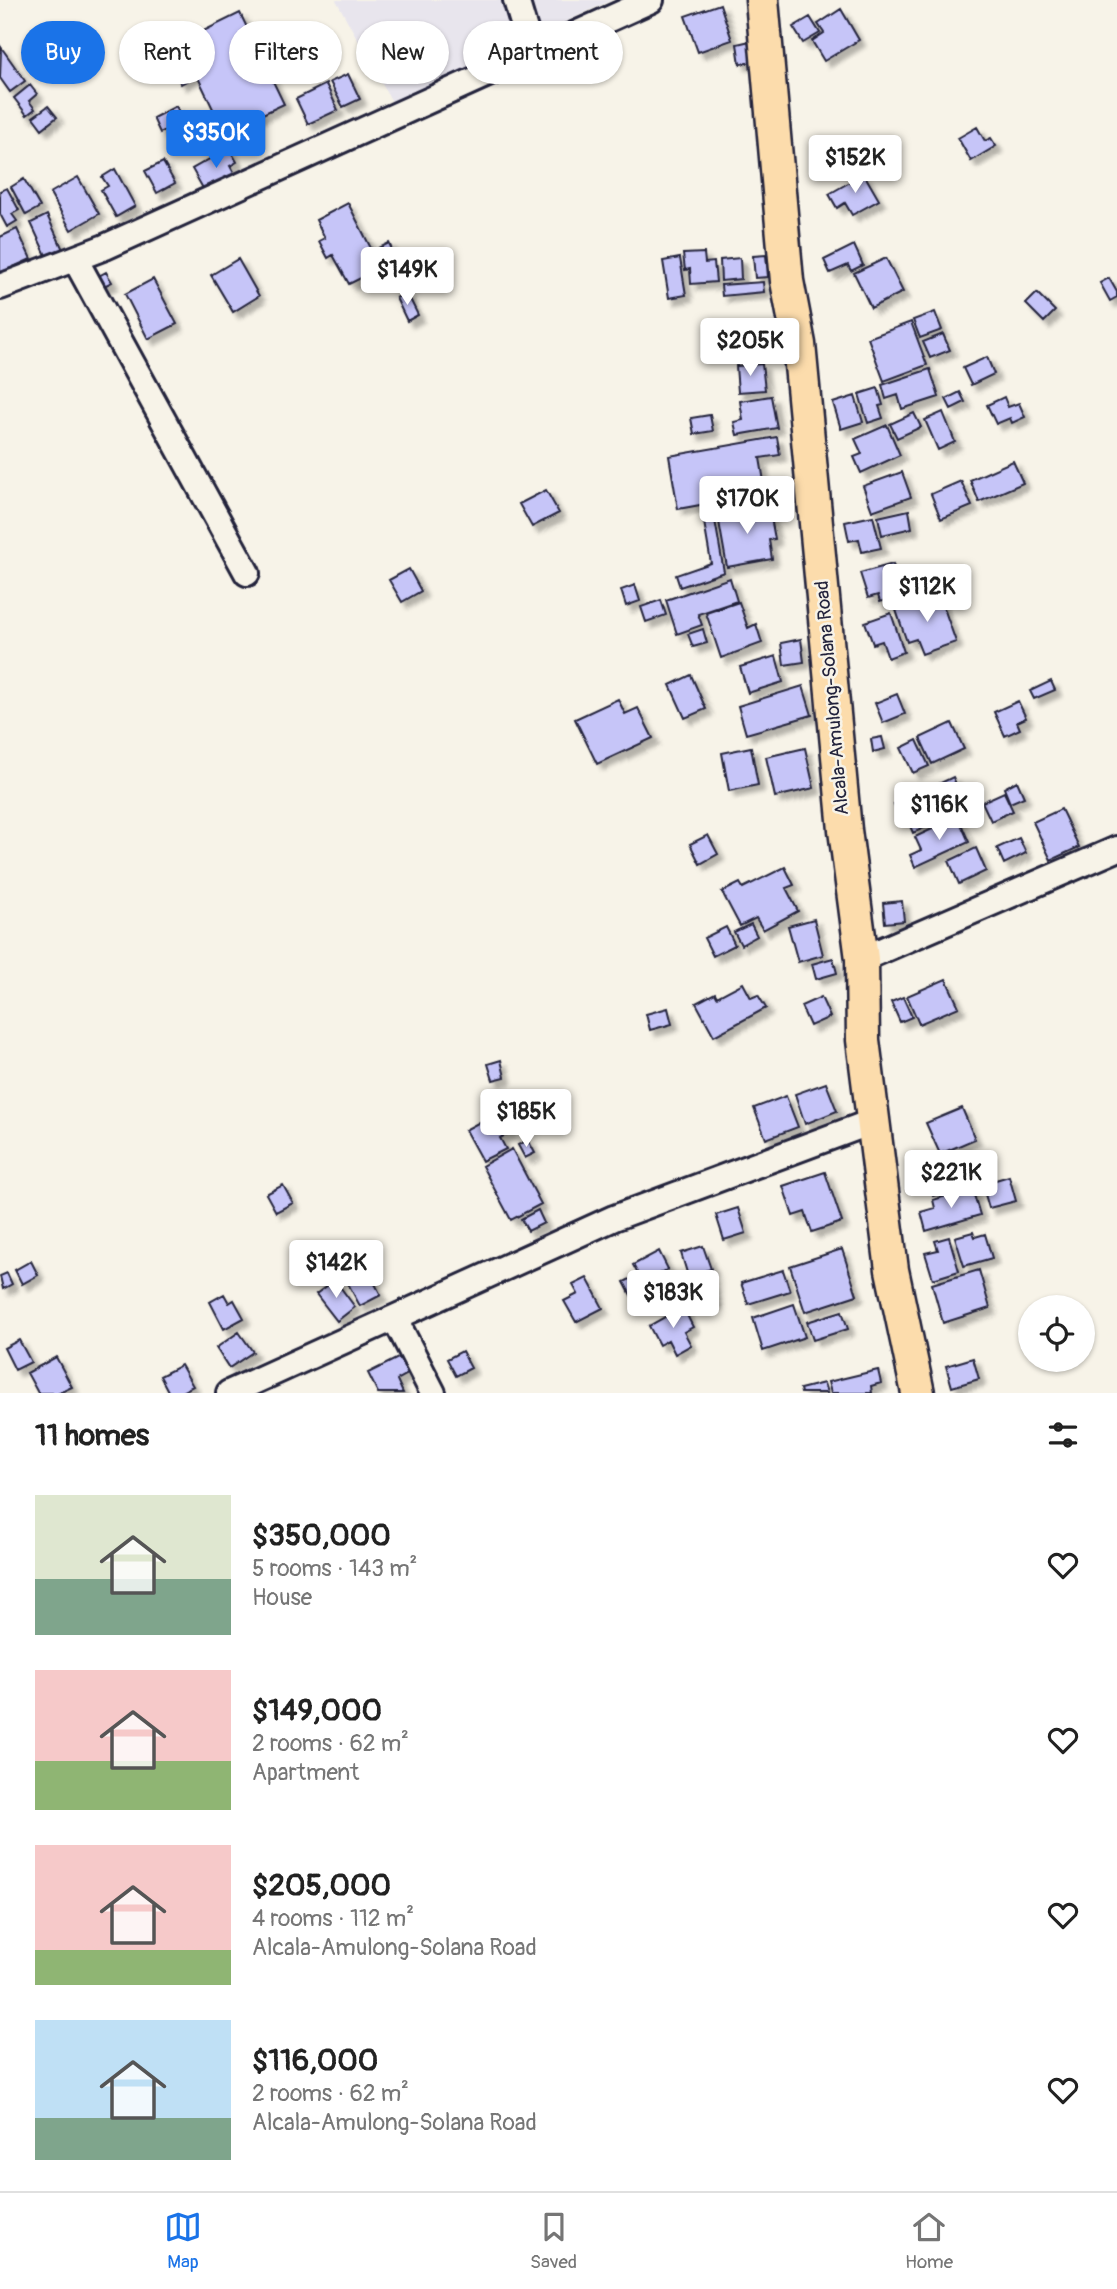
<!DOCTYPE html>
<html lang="en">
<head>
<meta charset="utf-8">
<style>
	body { margin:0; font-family:Pangolin,sans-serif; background:#f6f6f6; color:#222; height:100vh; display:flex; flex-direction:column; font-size:26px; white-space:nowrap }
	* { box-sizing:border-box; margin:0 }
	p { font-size:23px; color:#767676 }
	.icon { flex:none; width:38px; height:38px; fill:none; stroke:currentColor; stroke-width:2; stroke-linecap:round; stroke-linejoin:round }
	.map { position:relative; height:1393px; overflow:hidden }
	.panel { display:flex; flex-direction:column; background:#fff; flex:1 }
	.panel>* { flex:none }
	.top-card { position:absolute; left:21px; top:21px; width:700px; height:63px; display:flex; gap:14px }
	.tools { position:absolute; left:1018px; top:1295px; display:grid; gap:14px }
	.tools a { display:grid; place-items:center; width:77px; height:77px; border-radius:50%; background:#fff; box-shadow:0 2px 5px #0004; font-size:35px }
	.price { position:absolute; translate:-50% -60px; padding:0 16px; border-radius:7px; background:#fff; color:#222; font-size:23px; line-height:46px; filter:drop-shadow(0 2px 4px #0008) }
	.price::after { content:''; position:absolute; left:50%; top:42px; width:21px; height:16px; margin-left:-10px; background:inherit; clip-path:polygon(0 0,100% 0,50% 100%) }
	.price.selected { background:#1a73e8; color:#fff }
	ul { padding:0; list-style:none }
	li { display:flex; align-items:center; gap:21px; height:175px; padding:0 35px }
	li span { display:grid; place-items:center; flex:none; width:196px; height:140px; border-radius:0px; color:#555 }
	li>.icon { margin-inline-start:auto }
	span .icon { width:84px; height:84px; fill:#fffc; stroke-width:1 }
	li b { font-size:30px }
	h2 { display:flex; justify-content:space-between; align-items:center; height:84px; padding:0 35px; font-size:30px }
	.tag { padding:0 24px; border-radius:32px; background:#fff; box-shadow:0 2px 5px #0004; font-size:24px; line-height:63px }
	.tag.selected { background:#1a73e8; color:#fff }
	.dock { display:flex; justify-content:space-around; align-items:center; height:98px; border-top:2px solid #e0e0e0; background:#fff; font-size:19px; color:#767676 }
	.dock a { display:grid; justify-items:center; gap:4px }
	.dock .selected { color:#1a73e8 }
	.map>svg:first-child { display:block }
</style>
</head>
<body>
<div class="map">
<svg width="1117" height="1393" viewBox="0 0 1117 1393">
	<defs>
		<filter id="shadow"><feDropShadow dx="6" dy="6" stdDeviation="2" flood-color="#0004"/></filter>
	</defs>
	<rect width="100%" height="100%" fill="#f7f3e8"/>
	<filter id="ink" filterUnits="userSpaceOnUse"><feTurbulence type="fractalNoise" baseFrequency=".0143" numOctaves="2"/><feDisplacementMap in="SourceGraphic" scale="14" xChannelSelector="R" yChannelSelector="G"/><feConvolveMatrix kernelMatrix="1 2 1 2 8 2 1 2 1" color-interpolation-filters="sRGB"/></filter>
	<g filter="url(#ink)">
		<!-- built -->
		<path fill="#e8e5ed" d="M336 0H612L392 102Z"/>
		<!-- building -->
		<path fill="#c6c5f8" stroke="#22223b" stroke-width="2" filter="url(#shadow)" d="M720 4 732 40 698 52 685 16Z
			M841 9 859 40 824 61 812 41 824 33 818 24Z
			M240 13 284 104 224 132 181 42Z
			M810 17 820 33 803 43 793 27Z
			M750 41 754 62 740 64 737 44Z
			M177 43 195 76 181 84 162 51Z
			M1 47 25 81 10 92 0 78Z
			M348 74 360 99 343 107 330 82Z
			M326 84 338 110 308 124 296 99Z
			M30 85 37 94 29 101 35 109 27 115 14 98Z
			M48 106 57 117 42 129 33 117Z
			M176 106 184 121 160 133 153 118Z
			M977 127 985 141 991 138 996 146 971 161 958 138Z
			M229 148 237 162 230 166 235 175 205 192 192 169Z
			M163 162 175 183 157 193 145 171Z
			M115 169 135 206 116 217 101 190 108 186 102 177Z
			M864 174 879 200 852 215 845 203 837 208 829 194Z
			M78 177 99 214 71 230 50 193Z
			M24 179 40 207 26 215 11 187Z
			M7 188 19 210 12 214 17 221 7 227 0 214V191Z
			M348 203 381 268 349 284 333 255 328 258 319 241 325 238 316 220Z
			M47 215 66 256 50 264 31 223Z
			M17 229 31 259 0 273V237Z
			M389 243 400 267 387 274 375 250Z
			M854 245 863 265 851 271 848 265 830 273 824 260Z
			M704 253 705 263 714 262 716 282 691 284 690 269 685 270 683 254Z
			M766 255 768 277 755 278 753 256Z
			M680 258 686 295 669 298 663 261Z
			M740 258 741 279 721 281 720 260Z
			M886 258 903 292 871 308 854 273Z
			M238 259 259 296 233 312 211 275Z
			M106 272 112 282 102 287 97 277Z
			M1109 278 1117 292V297L1110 301 1100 283Z
			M153 279 177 324 148 339 125 294Z
			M763 282 764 292 722 296 721 285Z
			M407 293 418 315 407 321 396 298Z
			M1037 293 1055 311 1044 322 1026 304Z
			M935 312 942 330 920 338 913 320Z
			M911 322 927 365 884 381 868 338Z
			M943 334 950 350 930 358 923 342Z
			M987 357 994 374 971 385 963 368Z
			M762 364 765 390 738 392 736 366Z
			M930 369 939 397 902 409 898 395 886 399 882 385Z
			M878 388 883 405 879 406 883 418 868 423 859 394Z
			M960 392 965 402 951 409 946 399Z
			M771 396 777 428 737 435 734 422 743 420 740 401Z
			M855 396 863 422 841 429 833 403Z
			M1004 397 1008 407 1019 403 1025 417 1012 423 1010 418 996 424 987 405Z
			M943 412 955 442 938 450 925 420Z
			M914 413 921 427 897 438 890 424Z
			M710 415 713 431 694 434 691 418Z
			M887 425 900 455 861 473 854 457 862 454 855 439Z
			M777 437 780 455 760 458 766 493 678 509 669 456Z
			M1013 461 1023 483 979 502 970 480Z
			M902 472 911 497 872 511 863 486Z
			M961 481 972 506 941 519 931 494Z
			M546 490 559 513 532 527 519 504Z
			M769 507 775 539 769 540 772 559 727 567 718 516Z
			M909 510 912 528 882 535 878 517Z
			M873 516 881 548 862 552 859 539 849 541 845 522Z
			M715 520 724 572 680 587 676 575 711 563 704 522Z
			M893 564 901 595 880 602 878 595 868 598 860 573Z
			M409 569 421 591 402 602 389 580Z
			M730 578 737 601 698 614 702 625 677 634 666 600Z
			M635 585 640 601 626 606 621 590Z
			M939 594 956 642 922 654 916 639 907 642 896 610Z
			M661 600 666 615 646 622 641 607Z
			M739 602 748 628 756 624 762 643 721 658 706 613Z
			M891 613 904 652 888 658 882 641 873 644 865 622Z
			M703 629 707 643 693 647 688 634Z
			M801 639 804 662 784 665 781 643Z
			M776 656 783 682 748 693 740 667Z
			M691 675 706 709 685 718 670 685Z
			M1051 681 1055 690 1034 699 1030 691Z
			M803 686 812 715 746 734 738 706Z
			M897 694 905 714 883 723 875 703Z
			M618 699 625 714 638 708 653 738 597 764 575 719Z
			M1018 701 1026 718 1017 722 1020 729 1005 736 994 712Z
			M952 723 964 749 932 764 920 738Z
			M882 737 885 749 873 752 871 739Z
			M917 740 929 766 913 773 901 748Z
			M751 747 758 785 729 791 722 753Z
			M805 748 814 788 775 797 766 757Z
			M953 777 963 801 935 814 924 791Z
			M1017 781 1024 797 1010 803 1004 788Z
			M921 792 935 823 913 833 906 817 901 820 894 804Z
			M1004 792 1013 811 991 821 982 802Z
			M1061 809 1079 847 1051 860 1033 822Z
			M958 817 969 842 915 867 910 855 921 850 915 837Z
			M708 835 718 854 700 864 690 844Z
			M1019 838 1026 853 1004 864 997 848Z
			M976 848 986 871 959 884 949 861Z
			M785 867 794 885 786 888 798 911 763 930 756 918 740 926 722 892 740 883 743 888Z
			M902 901 904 921 885 923 883 903Z
			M814 919 823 955 798 962 788 926Z
			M751 924 757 936 741 945 734 932Z
			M726 927 735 945 713 956 704 938Z
			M833 958 837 973 816 979 812 964Z
			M946 979 959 1007 919 1024 907 996Z
			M743 983 751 998 758 995 766 1008 714 1036 696 1003 715 993 717 997Z
			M821 997 830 1017 810 1026 801 1006Z
			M903 997 912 1017 900 1022 891 1002Z
			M668 1008 672 1024 650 1030 646 1014Z
			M501 1060 505 1077 493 1080 488 1064Z
			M826 1083 837 1111 805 1124 795 1094Z
			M786 1096 798 1127 766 1139 754 1108Z
			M962 1108 975 1139 940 1154 926 1123Z
			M500 1111 511 1132 500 1138 506 1149 482 1161 465 1130Z
			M528 1140 535 1153 525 1158 518 1145Z
			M512 1149 541 1204 511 1220 482 1166Z
			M825 1172 842 1222 812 1232 805 1212 793 1216 783 1186Z
			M953 1172 958 1188 933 1196 928 1179Z
			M1009 1176 1016 1201 989 1208 982 1184Z
			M283 1185 293 1203 276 1212 266 1194Z
			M972 1188 980 1215 926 1231 921 1212 935 1208 933 1200Z
			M738 1208 746 1233 724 1240 716 1215Z
			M538 1210 544 1223 528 1231 521 1219Z
			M973 1232 975 1237 985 1234 992 1258 964 1266 955 1237Z
			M949 1237 959 1271 933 1279 925 1253 938 1250 935 1241Z
			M703 1246 711 1269 688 1276 681 1253Z
			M842 1249 857 1295 805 1312 790 1266Z
			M659 1251 668 1269 658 1275 660 1279 645 1287 633 1265Z
			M359 1254 381 1295 360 1306 338 1265Z
			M31 1261 38 1275 22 1284 15 1270Z
			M783 1270 790 1291 748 1304 741 1283Z
			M979 1270 990 1308 943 1323 932 1284Z
			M7 1273 12 1284 3 1289 0 1276Z
			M707 1273 716 1302 704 1306 698 1289 691 1291 687 1280Z
			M636 1276 644 1293 633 1299 624 1282Z
			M587 1278 603 1308 576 1322 564 1301 578 1294 573 1285Z
			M335 1280 355 1307 337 1321 316 1294Z
			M224 1294 229 1303 234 1300 244 1318 224 1329 210 1302Z
			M794 1304 805 1337 763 1351 753 1318Z
			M683 1307 693 1327 684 1332 691 1345 675 1354 668 1340 659 1345 649 1326Z
			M842 1311 848 1329 813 1340 807 1322Z
			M239 1332 253 1352 229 1368 216 1348Z
			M19 1340 31 1362 15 1370 4 1348Z
			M462 1351 471 1368 456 1376 447 1359Z
			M404 1355 413 1371 397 1380 403 1393H378L368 1373Z
			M56 1357 72 1387 59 1393H38L27 1373Z
			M973 1358 979 1379 952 1387 946 1366Z
			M181 1365 193 1386 180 1393H169L160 1376Z
			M878 1370 881 1383 871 1386 872 1393H831L828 1382Z
			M824 1383 827 1393H801L800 1389Z"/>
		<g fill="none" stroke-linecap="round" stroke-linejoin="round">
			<!-- minor casing -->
			<g stroke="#22223b" stroke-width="30">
				<path id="minor" d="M516 0 532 53
					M75 259 247 573
					M0 287 105 247 651 0
					M862 959 1117 849
					M395 1319 433 1393
					M229 1393 614 1218 874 1121"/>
			</g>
			<!-- major casing -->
			<g stroke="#22223b" stroke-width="37">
				<path id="major" d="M762 0 787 281 799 344 845 830 862 959 863 1040 892 1270 918 1393"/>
			</g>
			<!-- minor -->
			<use href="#minor" stroke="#f7f3e8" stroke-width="24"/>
			<!-- major -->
			<use href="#major" stroke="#fcdcac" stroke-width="32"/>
		</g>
	</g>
	<g text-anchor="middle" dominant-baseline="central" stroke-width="5" stroke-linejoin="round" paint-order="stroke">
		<!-- street labels -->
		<g font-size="19" fill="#22223b" stroke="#f7f3e8">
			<text transform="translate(832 698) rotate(-95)">Alcala-Amulong-Solana Road</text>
		</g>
	</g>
</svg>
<div class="tools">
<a><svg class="icon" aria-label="locate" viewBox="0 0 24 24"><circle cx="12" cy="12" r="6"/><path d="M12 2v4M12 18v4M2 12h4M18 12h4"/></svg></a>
</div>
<b class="price selected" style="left:216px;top:170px">$350K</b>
<b class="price" style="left:855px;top:195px">$152K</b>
<b class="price" style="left:407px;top:307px">$149K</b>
<b class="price" style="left:750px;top:378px">$205K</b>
<b class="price" style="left:747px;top:536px">$170K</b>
<b class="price" style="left:927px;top:624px">$112K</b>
<b class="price" style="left:939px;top:842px">$116K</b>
<b class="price" style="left:526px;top:1149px">$185K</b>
<b class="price" style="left:951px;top:1210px">$221K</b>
<b class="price" style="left:336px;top:1300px">$142K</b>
<b class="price" style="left:673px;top:1330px">$183K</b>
<div class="top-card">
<a class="tag selected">Buy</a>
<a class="tag">Rent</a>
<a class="tag">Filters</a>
<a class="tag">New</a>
<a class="tag">Apartment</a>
</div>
</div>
<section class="panel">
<h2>11 homes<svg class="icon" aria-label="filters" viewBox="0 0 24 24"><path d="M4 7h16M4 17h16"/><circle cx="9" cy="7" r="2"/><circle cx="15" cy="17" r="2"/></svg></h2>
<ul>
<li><span style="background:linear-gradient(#dfe7d0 60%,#7fa58c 0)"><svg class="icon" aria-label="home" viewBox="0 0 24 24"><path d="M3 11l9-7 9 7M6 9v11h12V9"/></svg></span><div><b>$350,000</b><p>5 rooms · 143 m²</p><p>House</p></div><svg class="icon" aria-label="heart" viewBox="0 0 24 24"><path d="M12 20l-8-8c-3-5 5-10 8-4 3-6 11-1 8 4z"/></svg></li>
<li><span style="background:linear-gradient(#f6c9c9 65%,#8fb573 0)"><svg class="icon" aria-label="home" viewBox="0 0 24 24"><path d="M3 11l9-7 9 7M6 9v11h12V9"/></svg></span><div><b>$149,000</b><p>2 rooms · 62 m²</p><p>Apartment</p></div><svg class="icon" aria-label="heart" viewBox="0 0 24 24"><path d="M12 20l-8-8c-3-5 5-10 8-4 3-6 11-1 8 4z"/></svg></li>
<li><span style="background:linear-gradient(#f6c9c9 75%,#8fb573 0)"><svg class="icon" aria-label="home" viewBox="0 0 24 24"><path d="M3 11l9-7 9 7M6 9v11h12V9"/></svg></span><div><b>$205,000</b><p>4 rooms · 112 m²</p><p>Alcala-Amulong-Solana Road</p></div><svg class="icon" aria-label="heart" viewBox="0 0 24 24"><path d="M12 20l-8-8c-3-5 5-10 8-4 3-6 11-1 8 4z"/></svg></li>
<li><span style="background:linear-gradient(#bfe0f5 70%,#7fa58c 0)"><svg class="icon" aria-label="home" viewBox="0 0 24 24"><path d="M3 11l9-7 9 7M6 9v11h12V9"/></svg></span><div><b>$116,000</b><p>2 rooms · 62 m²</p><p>Alcala-Amulong-Solana Road</p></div><svg class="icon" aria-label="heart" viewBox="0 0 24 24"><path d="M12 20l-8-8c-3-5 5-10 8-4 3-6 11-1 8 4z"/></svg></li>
</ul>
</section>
<nav class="dock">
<a class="selected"><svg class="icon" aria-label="map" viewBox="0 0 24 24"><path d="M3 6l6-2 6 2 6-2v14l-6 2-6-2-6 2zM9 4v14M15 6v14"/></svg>Map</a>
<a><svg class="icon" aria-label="saved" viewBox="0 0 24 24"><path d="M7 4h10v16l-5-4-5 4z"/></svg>Saved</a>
<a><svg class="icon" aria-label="home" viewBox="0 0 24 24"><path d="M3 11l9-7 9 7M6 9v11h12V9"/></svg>Home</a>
</nav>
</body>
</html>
